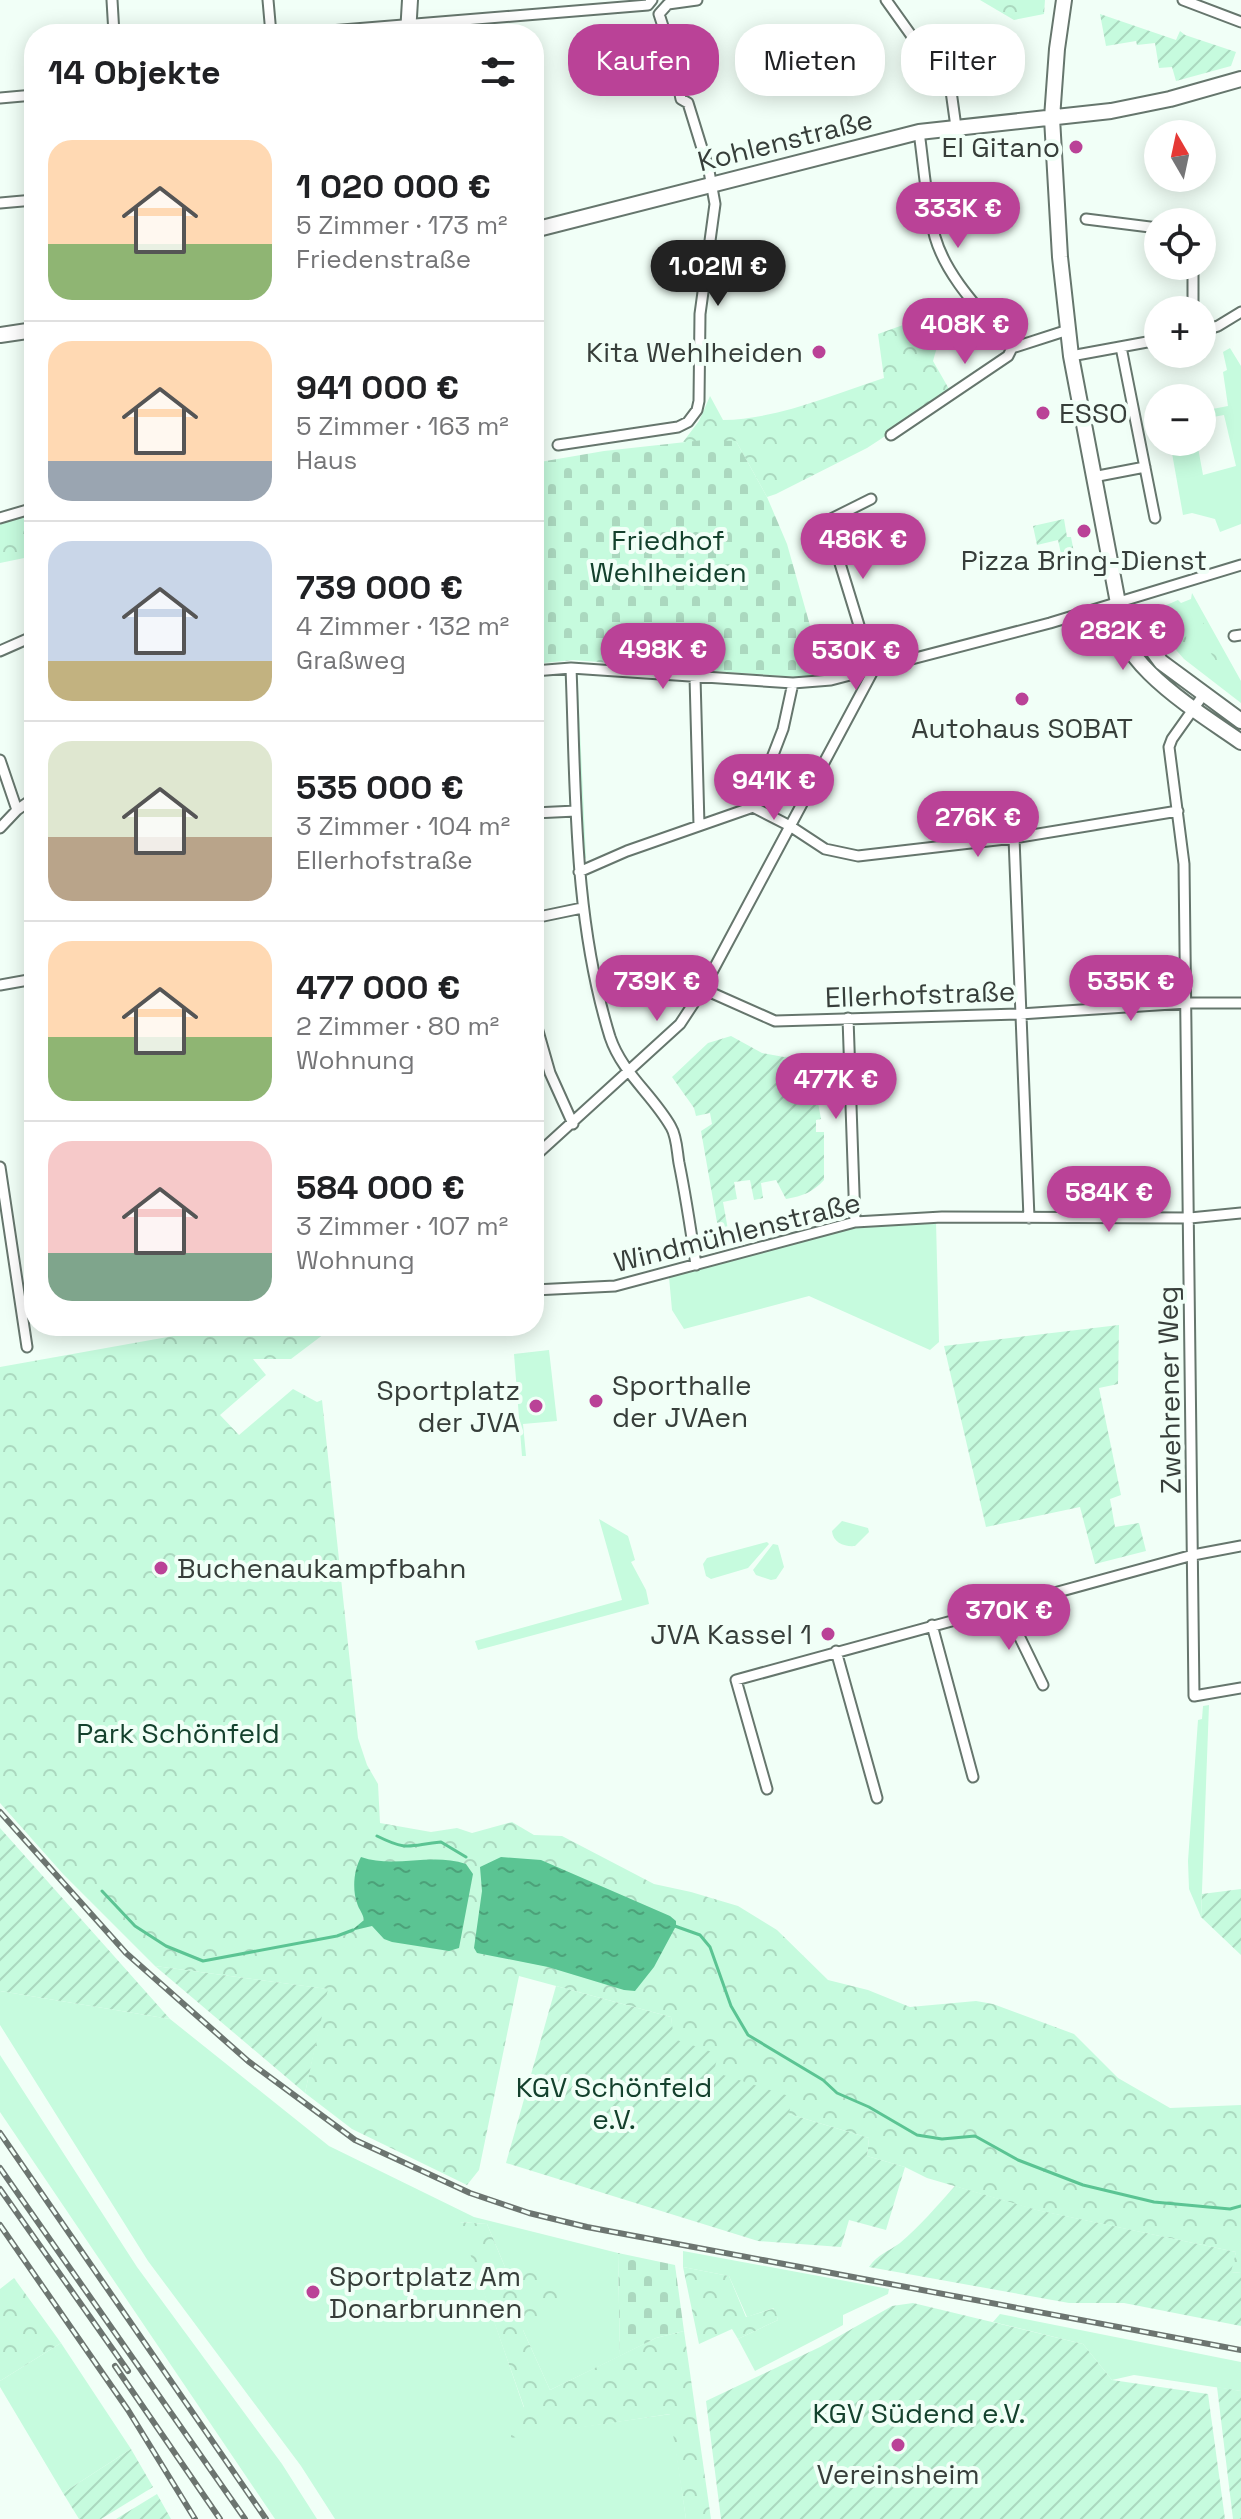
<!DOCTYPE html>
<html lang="de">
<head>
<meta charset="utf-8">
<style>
	body { margin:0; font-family:"Space Grotesk",sans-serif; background:#f2f2f2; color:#202124; height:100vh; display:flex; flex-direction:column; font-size:30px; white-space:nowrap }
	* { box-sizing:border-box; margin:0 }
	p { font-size:26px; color:#757577 }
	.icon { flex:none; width:44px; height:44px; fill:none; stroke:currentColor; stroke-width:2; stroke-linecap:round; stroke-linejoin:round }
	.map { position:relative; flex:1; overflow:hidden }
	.panel { position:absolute; left:24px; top:24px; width:520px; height:1312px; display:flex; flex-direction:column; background:#fff; border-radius:32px; box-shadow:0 4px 20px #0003 }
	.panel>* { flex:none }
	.guide { position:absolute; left:568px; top:24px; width:552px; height:72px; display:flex; gap:16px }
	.needle { width:52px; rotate:351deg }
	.controls { position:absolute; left:1144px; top:120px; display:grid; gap:16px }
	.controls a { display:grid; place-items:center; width:72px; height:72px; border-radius:50%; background:#fff; box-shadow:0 4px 20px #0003; font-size:40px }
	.price { position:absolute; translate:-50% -68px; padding:0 18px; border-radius:28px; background:#ba4297; color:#fff; font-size:26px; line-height:52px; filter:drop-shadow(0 2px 4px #0008) }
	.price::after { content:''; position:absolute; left:50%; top:48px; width:24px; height:18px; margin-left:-12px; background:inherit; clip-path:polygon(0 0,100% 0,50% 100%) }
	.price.current { background:#222; color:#fff }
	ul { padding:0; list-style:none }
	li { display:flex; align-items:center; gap:24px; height:200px; padding:0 24px }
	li+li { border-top:2px solid #e0e0e0 }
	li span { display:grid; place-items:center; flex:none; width:224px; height:160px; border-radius:24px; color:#555 }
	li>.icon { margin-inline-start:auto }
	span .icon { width:96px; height:96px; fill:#fffc; stroke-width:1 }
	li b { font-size:34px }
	h2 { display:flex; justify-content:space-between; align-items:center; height:96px; padding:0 24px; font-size:34px }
	.chip { padding:0 28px; border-radius:32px; background:#fff; box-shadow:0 4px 20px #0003; font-size:28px; line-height:72px }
	.chip.current { background:#ba4297; color:#fff }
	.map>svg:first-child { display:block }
</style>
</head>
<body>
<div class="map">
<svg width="1241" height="2519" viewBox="0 0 1241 2519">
	<defs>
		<pattern id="forest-crowns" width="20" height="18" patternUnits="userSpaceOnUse" patternTransform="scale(2)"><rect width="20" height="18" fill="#c6fbde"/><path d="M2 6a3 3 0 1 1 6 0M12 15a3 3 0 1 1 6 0" fill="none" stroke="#abd8bf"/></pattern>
		<pattern id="cemetery-stones" width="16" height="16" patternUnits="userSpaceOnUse" patternTransform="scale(2)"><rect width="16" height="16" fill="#c6fbde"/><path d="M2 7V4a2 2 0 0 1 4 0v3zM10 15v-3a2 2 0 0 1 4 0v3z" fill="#abd8bf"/></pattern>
		<pattern id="garden-furrows" width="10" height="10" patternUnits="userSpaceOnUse" patternTransform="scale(2)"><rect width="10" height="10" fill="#c6fbde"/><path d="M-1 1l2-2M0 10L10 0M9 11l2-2" fill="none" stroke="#abd8bf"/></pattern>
		<pattern id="water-ripples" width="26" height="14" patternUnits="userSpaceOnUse" patternTransform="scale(2)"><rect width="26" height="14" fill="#5bc493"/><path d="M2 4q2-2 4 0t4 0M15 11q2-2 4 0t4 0" fill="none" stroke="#4ca179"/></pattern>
	</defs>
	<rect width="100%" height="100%" fill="#f1fff7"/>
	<!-- grass -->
	<path fill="#c6fbde" d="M1230 348 1241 366V524L1220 532 1215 519 1192 513 1183 515 1170 442H1197L1203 475 1236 466 1224 415 1202 419V411L1228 406 1223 372 1227 370 1223 352Z
		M1192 593 1241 681V703L1184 659 1147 617 1148 613 1178 600 1181 603 1191 599Z
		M578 687 586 858 584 859 577 688Z
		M936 1221 939 1342 930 1350 809 1296 684 1329 672 1310 669 1277 856 1226Z
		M549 1350 557 1421 523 1424 526 1456H522L514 1354Z
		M599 1519 628 1536 635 1560 631 1562 646 1590 649 1604 478 1650 475 1641 622 1600Z
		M842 1521 868 1528 869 1532 855 1546C845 1547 833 1543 832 1531Z
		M767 1542 769 1544 748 1568 711 1579 706 1576 703 1564 707 1558Z
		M773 1544 778 1545 784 1567 776 1579 771 1580 756 1575 753 1570Z
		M1209 1705 1201 1917 1189 1889 1188 1861 1198 1720 1202 1719 1203 1706Z
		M0 1991 170 2019 329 2146 474 2217 618 2253 620 2356 550 2390 523 2330 505 2267 487 2224 460 2222 524 2408 511 2437 671 2414 686 2519H335L301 2466 148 2261 0 2025Z
		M0 2055 137 2267 282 2464 317 2519H275L0 2112Z
		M683 2251 889 2289 888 2294 843 2315V2325L834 2330 755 2371 738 2339 778 2320 774 2308 747 2317 729 2276 683 2267Z
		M1000 2314 1241 2362V2391L1134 2375 1112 2380 1083 2344 993 2322Z
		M61 2343 131 2449 63 2493 0 2387V2381Z"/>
	<!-- forest -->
	<path fill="url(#forest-crowns)" d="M980 0H1045L1044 14 1014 20Z
		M934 318 936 325 931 328 937 347 933 361 949 389 936 397V403L867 448 776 494 767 497 736 441 683 442 699 421 710 396 723 420C778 419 832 395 884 378L878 334 917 320Z
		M34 514V556L0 563V523Z
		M1190 605 1195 609 1226 661 1225 665H1219L1194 629 1187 631 1186 638 1191 647 1187 655 1182 653 1153 616 1155 612Z
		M229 1326H329L324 1334 291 1359H253L266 1375 220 1415 239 1435 293 1389 317 1402 322 1400 358 1738 367 1765 378 1784 380 1823 431 1832 457 1828 472 1833 512 1822 534 1835 562 1836 654 1884 691 1892 738 1906 777 1930 828 1980 868 1990 910 2007 976 2001 993 2004 1074 2034 1118 2078 1170 2108 1241 2105V2273L1230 2272 1236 2252 1036 2210 927 2178 905 2167 867 2156 869 2138 789 2114 714 2072 673 2039 671 2017 519 1976 479 2170 467 2185 352 2129 305 2093 327 1989 155 1966 63 1874 0 1803V1367Z
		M459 2222 487 2224 505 2267 553 2271 564 2305 523 2330 550 2390 656 2338 684 2331 711 2519H686L670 2414 511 2438V2414L524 2407Z
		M683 2267 729 2276 746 2317 775 2308 778 2320 738 2339 732 2329 699 2344Z
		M14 2278 61 2343 0 2381V2289Z"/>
	<!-- cemetery -->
	<path fill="url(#cemetery-stones)" d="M704 440 736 441 767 497 787 544 824 675 795 677 573 660 534 664V463L604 451Z
		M618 2253 675 2265 684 2331 656 2338 620 2356Z"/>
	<!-- garden -->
	<path fill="url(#garden-furrows)" d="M1100 14 1176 40 1180 31 1185 35 1236 52 1231 66 1176 81 1172 67 1159 68 1155 43 1137 45 1136 41 1106 46Z
		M1064 519 1067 537H1071L1077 568 1063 563 1058 540 1037 545 1033 526Z
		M731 1036 762 1053 784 1057 800 1056 824 1060H842L839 1075 823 1076V1085L815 1086 821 1119 816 1120V1132H824V1180C813 1192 803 1196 786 1199L776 1180 761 1183 763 1198 754 1200 750 1180 734 1182 737 1199 723 1202 730 1241 705 1248V1231L718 1228 701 1131 712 1124 710 1113 696 1116 694 1108 672 1077 708 1043Z
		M1119 1325 1118 1384 1099 1388 1121 1495 1110 1499 1115 1527 1139 1523 1146 1551 1095 1564 1080 1507 986 1527 944 1346Z
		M0 1828 170 2019 0 1991Z
		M1241 1889V1955L1201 1917 1202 1894Z
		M155 1966 328 1989 305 2093Z
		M556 1986 671 2017 674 2039 718 2054 714 2072 792 2097 789 2114 869 2138 867 2156 905 2167 886 2230 849 2220 841 2247 758 2241 506 2163Z
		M955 2186 1037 2210 1236 2252 1231 2272 1241 2273V2326L1124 2303H1069L869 2267C878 2254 888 2252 900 2243 920 2226 937 2206 955 2186Z
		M913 2303 1083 2344 1112 2380 1208 2394 1225 2519H721L706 2401 820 2347 892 2306Z
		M1217 2387 1241 2391V2519H1233Z
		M131 2449 153 2487 101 2519H79L63 2493Z
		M157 2494 171 2519H116Z"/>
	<!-- water -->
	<path fill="url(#water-ripples)" d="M361 1857C395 1869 431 1852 466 1864L473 1874 459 1948 449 1951 392 1942 384 1939 372 1926 351 1931 364 1920C363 1913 359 1910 357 1903 352 1889 354 1869 361 1857Z
		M501 1857 541 1860 670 1916 676 1921V1926L654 1967 635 1991 624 1990 548 1967 477 1953 474 1948 482 1891 480 1867Z"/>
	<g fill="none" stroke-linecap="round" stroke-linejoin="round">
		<!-- stream -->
		<path stroke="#5bc493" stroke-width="3" d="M377 1836C409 1852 409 1845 441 1842L466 1857
			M102 1891 135 1926 166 1946 203 1961 337 1936 353 1930
			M672 1925 700 1935 710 1947 731 2006 748 2035 823 2080 837 2093 869 2107 917 2135 942 2139 975 2136 1018 2160 1083 2185 1154 2202 1230 2209 1241 2206"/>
		<!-- street casing -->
		<g stroke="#66766d" stroke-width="13">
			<path id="street" d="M112 0 114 34
				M268 0 271 34
				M886 0 951 91 956 127
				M1183 0 1241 22
				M293 34 648 5 652 0
				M0 98 34 95
				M919 132C924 167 926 203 935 237 947 279 985 315 1012 348
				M0 203 34 200
				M1086 219 1158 228
				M1193 266V310
				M1202 331 1218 326 1241 312
				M1121 347 1155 518
				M1071 356 1158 340
				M891 435 1008 356 1012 348 1068 330
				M558 445 678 427 688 422 697 410 699 401 700 314 715 204 709 171 688 103 681 99 680 94 683 88 659 14 668 4 697 0
				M1093 477 1145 467
				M871 499 827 521 873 671
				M0 518 34 508
				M1234 636 1241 635
				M0 651 34 636
				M571 668C576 792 573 917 610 1037 622 1073 653 1095 671 1127 677 1137 677 1152 679 1163 686 1197 691 1231 696 1265
				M534 671 571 668 793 683 831 680 1050 623 1241 565
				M695 677 699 825
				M1204 694 1172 739 1169 747 1184 864 1194 1696 1241 1688
				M0 760 17 810
				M753 807 783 729 793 683
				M534 813 576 811
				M0 828 17 810 34 798
				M1014 838 1029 1218
				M579 872 627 851 753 807 790 826 825 849 858 856 1014 838 1178 811
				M534 918 582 908
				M0 985 34 979
				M703 989 775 1021 1020 1014 1187 1003H1241
				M534 1017 550 1073 573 1124
				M848 1018 855 1222
				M534 1157 680 1024 703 989 873 671
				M0 1167 27 1347
				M534 1290 615 1286 855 1222 942 1217 1190 1218 1241 1213
				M1004 1605 1043 1685
				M932 1625 973 1777
				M836 1651 877 1798
				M767 1789 736 1680 1193 1555 1241 1546"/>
		</g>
		<!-- secondary casing -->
		<g stroke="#66766d" stroke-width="18">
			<path id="secondary" d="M1064 0 1057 49 1052 118 1060 257 1071 356 1118 603C1106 659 1202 714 1241 742
				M408 34 410 0
				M534 230 919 132 1111 111 1170 99 1241 79
				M0 335 34 330
				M1118 603 1161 662 1241 721"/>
		</g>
		<!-- street -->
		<use href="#street" stroke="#fff" stroke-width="9"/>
		<!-- secondary -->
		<use href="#secondary" stroke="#fff" stroke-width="14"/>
		<!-- rail casing -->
		<g stroke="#6c7570" stroke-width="6">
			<path id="rail" d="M0 1812 126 1953 248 2061 355 2140 470 2193 529 2213 587 2227 1241 2350
				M0 2133 266 2519
				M0 2168 245 2519
				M0 2189 128 2371
				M0 2225 128 2410 195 2519
				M115 2366 220 2519"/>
		</g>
		<!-- rail -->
		<use href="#rail" stroke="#f1fff7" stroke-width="3" stroke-dasharray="9" stroke-linecap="butt"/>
	</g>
	<!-- markers -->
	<g fill="#ba4297" stroke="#f1fff7" stroke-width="3">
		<circle cx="1076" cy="147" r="8"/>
		<circle cx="819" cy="352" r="8"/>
		<circle cx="1043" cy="413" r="8"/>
		<circle cx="1084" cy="531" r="8"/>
		<circle cx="1022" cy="699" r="8"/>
		<circle cx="596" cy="1401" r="8"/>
		<circle cx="536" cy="1406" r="8"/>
		<circle cx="161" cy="1568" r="8"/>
		<circle cx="828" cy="1634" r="8"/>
		<circle cx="313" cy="2292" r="8"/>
		<circle cx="898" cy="2445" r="8"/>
	</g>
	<g text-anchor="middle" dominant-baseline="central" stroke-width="8" stroke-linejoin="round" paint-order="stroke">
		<!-- street labels -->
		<g font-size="28" fill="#373e3a" stroke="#f1fff7">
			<text transform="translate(785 140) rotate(-14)">Kohlenstraße</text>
			<text transform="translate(920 994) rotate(-2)">Ellerhofstraße</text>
			<text transform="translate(737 1232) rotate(-14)">Windmühlenstraße</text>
			<text transform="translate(1169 1390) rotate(-91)">Zwehrener Weg</text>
		</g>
		<!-- poi labels -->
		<g font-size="28" fill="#373e3a" stroke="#f1fff7" text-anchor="end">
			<text x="1060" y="147">El Gitano</text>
			<text x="803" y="352">Kita Wehlheiden</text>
			<text x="1059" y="413" text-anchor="start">ESSO</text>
			<text x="1084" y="560" text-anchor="middle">Pizza Bring-Dienst</text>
			<text x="1022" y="728" text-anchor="middle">Autohaus SOBAT</text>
			<text x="612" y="1385" text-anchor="start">Sporthalle<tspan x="612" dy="32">der JVAen</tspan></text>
			<text x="520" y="1390">Sportplatz<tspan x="520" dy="32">der JVA</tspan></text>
			<text x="177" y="1568" text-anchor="start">Buchenaukampfbahn</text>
			<text x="812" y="1634">JVA Kassel 1</text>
			<text x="329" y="2276" text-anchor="start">Sportplatz Am<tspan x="329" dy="32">Donarbrunnen</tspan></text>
			<text x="898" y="2474" text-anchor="middle">Vereinsheim</text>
		</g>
		<!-- park labels -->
		<g font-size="28" fill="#14412d" stroke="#f1fff7">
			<text x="668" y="540">Friedhof<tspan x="668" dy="32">Wehlheiden</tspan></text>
			<text x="178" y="1733">Park Schönfeld</text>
			<text x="614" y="2087">KGV Schönfeld<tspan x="614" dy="32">e.V.</tspan></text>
			<text x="919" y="2413">KGV Südend e.V.</text>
		</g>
	</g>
</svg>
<div class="controls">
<a><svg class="needle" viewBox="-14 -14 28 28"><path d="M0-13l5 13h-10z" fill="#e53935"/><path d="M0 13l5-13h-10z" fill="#757577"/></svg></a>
<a><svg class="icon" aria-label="locate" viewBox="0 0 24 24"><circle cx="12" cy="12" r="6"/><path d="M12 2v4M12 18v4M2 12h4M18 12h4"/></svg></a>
<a>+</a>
<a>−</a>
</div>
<b class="price" style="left:958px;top:250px">333K €</b>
<b class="price current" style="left:718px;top:308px">1.02M €</b>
<b class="price" style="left:965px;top:366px">408K €</b>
<b class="price" style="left:863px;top:581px">486K €</b>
<b class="price" style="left:1123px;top:672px">282K €</b>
<b class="price" style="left:663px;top:691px">498K €</b>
<b class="price" style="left:856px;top:692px">530K €</b>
<b class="price" style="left:774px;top:822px">941K €</b>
<b class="price" style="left:978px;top:859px">276K €</b>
<b class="price" style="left:657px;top:1023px">739K €</b>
<b class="price" style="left:1131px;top:1023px">535K €</b>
<b class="price" style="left:836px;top:1121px">477K €</b>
<b class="price" style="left:1109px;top:1234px">584K €</b>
<b class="price" style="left:1009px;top:1652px">370K €</b>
<div class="guide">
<a class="chip current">Kaufen</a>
<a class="chip">Mieten</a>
<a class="chip">Filter</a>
</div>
<section class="panel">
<h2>14 Objekte<svg class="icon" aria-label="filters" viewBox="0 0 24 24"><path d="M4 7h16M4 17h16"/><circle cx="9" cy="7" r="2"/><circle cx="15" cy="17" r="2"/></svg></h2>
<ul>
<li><span style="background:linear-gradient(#ffd9b3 65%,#8fb573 0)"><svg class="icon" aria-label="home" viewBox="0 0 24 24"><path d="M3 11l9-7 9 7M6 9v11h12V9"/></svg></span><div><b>1 020 000 €</b><p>5 Zimmer · 173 m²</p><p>Friedenstraße</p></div></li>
<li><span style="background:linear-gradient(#ffd9b3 75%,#9aa5b1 0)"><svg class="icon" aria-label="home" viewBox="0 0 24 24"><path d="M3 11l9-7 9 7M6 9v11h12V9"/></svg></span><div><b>941 000 €</b><p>5 Zimmer · 163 m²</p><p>Haus</p></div></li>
<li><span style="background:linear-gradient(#c9d6e8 75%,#c2b280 0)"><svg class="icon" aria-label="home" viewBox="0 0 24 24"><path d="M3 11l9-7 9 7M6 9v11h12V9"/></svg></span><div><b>739 000 €</b><p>4 Zimmer · 132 m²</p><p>Graßweg</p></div></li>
<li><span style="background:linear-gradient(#dfe7d0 60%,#b9a48a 0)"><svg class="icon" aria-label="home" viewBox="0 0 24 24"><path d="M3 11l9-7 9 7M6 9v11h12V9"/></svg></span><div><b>535 000 €</b><p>3 Zimmer · 104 m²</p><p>Ellerhofstraße</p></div></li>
<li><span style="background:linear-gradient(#ffd9b3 60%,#8fb573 0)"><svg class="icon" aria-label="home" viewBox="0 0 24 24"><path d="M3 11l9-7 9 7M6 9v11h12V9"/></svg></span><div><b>477 000 €</b><p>2 Zimmer · 80 m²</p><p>Wohnung</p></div></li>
<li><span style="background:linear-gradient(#f6c9c9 70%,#7fa58c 0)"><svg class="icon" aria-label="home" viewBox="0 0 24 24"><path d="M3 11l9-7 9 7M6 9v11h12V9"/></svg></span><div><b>584 000 €</b><p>3 Zimmer · 107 m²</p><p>Wohnung</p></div></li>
</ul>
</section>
</div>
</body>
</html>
